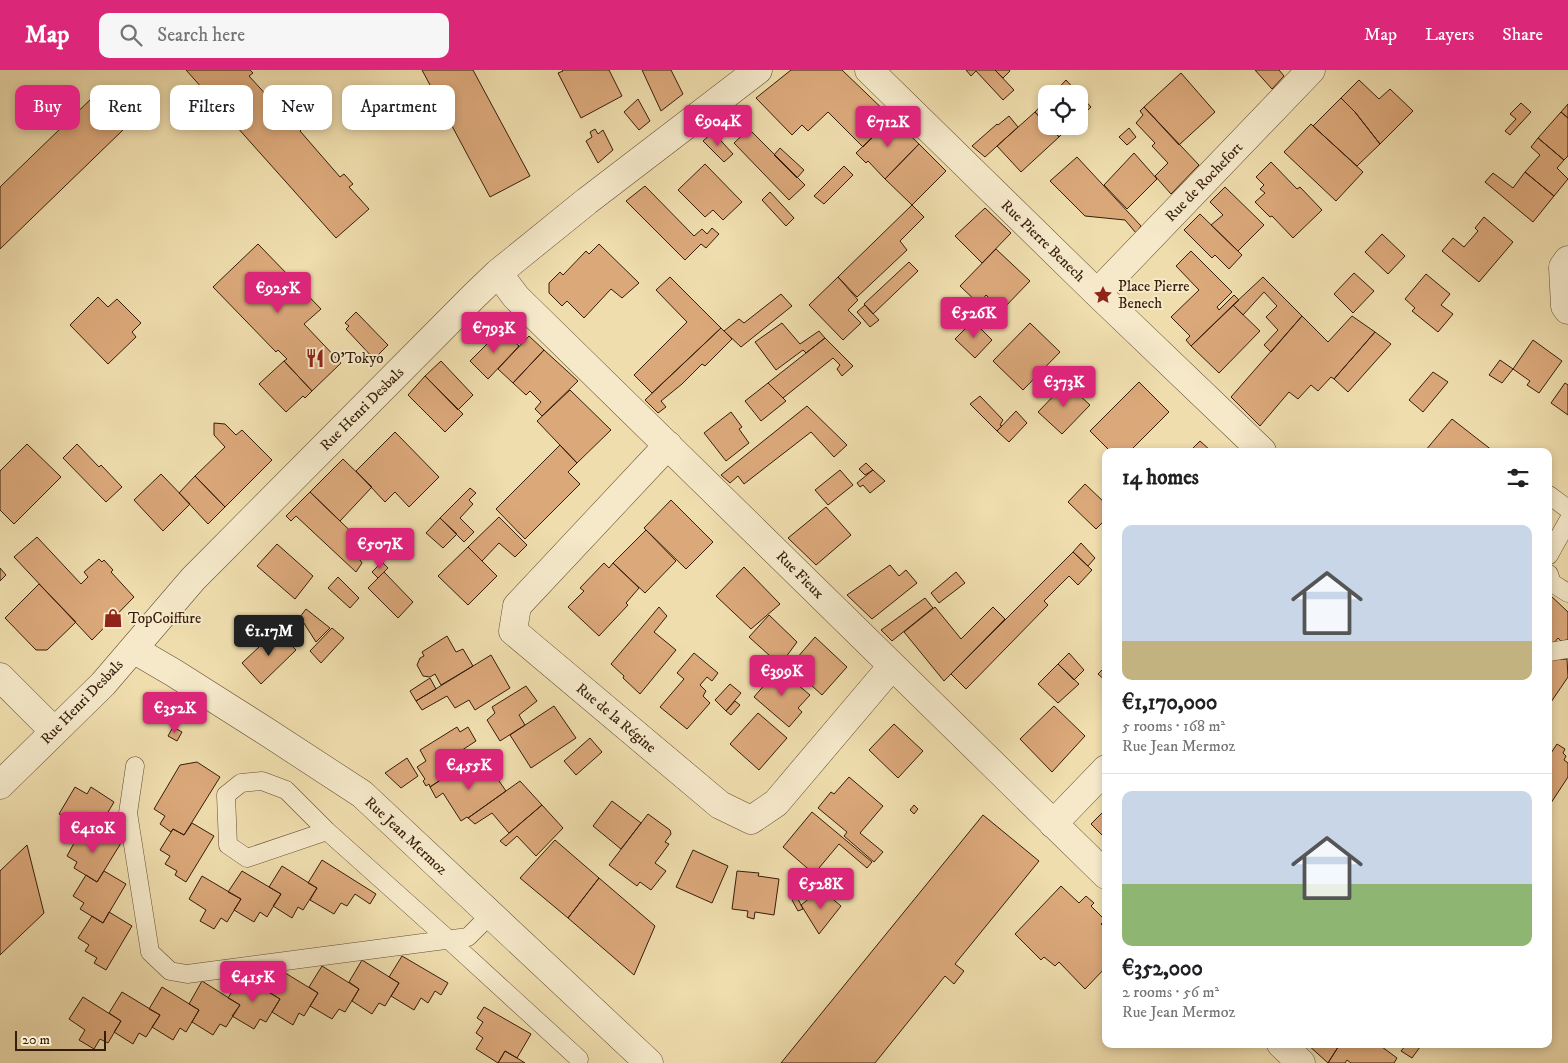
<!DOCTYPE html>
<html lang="en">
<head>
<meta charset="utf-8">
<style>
	body { margin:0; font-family:"IM FELL DW Pica",serif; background:#f6f6f6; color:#202124; height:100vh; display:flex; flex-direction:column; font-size:19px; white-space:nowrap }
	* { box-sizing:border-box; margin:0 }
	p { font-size:16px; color:#757577 }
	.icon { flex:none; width:28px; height:28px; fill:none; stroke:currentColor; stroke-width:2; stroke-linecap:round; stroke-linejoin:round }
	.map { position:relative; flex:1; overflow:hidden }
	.details { position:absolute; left:1102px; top:378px; width:450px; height:600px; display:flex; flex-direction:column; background:#fff; border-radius:10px; box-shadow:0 2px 8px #0003 }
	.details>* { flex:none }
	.hud { position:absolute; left:15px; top:15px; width:475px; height:45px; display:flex; gap:10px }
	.tools { position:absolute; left:1038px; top:15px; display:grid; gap:10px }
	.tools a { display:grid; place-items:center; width:50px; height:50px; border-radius:10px; background:#fff; box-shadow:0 2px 8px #0003; font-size:25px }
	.scale { position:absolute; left:15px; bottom:12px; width:91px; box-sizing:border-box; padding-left:5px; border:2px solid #361d09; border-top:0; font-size:14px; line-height:18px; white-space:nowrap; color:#361d09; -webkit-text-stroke:4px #f5e9ca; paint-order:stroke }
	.price { position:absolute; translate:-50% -42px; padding:0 11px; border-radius:5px; background:#db2777; color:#fff; font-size:16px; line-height:32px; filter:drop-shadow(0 1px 2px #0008) }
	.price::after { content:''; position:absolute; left:50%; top:30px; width:15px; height:11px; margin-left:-8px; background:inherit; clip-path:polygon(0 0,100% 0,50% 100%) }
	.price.active { background:#222; color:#fff }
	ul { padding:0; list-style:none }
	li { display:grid; align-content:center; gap:10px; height:265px; padding:0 20px }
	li+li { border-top:1px solid #e0e0e0 }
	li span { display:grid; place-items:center; height:155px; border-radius:10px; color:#555 }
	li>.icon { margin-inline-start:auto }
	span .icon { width:90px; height:90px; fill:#fffc; stroke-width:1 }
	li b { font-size:21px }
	h2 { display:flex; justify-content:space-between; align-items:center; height:60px; padding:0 20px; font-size:21px }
	.pill { padding:0 18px; border-radius:10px; background:#fff; box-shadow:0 2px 8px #0003; font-size:18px; line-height:45px }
	.pill.active { background:#db2777; color:#fff }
	header { display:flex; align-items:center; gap:30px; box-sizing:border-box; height:70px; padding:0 25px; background:#db2777; color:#fff }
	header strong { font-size:24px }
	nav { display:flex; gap:28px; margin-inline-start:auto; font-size:18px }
	.search { width:350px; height:45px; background:#f6f6f6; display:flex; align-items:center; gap:12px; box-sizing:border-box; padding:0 18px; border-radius:10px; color:#757577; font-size:19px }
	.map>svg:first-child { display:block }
</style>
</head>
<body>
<header>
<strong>Map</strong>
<div class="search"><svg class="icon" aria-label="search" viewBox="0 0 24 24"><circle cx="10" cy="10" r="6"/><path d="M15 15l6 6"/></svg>Search here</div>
<nav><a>Map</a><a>Layers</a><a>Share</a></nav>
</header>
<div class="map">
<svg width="1568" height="993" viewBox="0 0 1568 993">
	<rect width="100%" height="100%" fill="#efddad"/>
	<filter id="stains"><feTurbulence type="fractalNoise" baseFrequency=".004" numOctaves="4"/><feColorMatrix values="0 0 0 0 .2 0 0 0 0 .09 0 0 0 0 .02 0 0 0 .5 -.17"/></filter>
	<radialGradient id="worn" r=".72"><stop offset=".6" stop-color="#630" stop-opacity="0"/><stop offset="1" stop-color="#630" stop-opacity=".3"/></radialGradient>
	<!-- building -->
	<path fill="#dba87a" stroke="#361d09" d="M186 0H250L253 3 249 6 290 51 294 48 303 58 300 61 340 107 344 104 353 114 349 117 369 139 336 168Z
		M422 0H473L530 106 490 127Z
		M562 0H609L622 26 581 48 558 3 563 1Z
		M642 0H671L683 24 661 41Z
		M791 0H842L892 48 863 77 828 42 808 61 802 55 792 65 756 28Z
		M966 0H995L1014 20 1003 30 976 1 971 6Z
		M995 0H1009L1010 1 1003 8Z
		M1255 0H1279L1284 6 1272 19Z
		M1181 3 1215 42 1179 75 1144 37Z
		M1066 10 1091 37 1079 49V24H1053Z
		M1359 10 1379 29 1390 19 1413 41 1380 74 1355 42 1341 28Z
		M94 26 125 58 0 179V117Z
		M1341 28 1355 42 1380 74 1357 96 1313 56Z
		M638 29 650 51 639 60 624 42Z
		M1046 30V54L1035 42Z
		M1521 33 1531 42 1510 65 1505 61 1516 49 1510 44Z
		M1568 34V48L1561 42Z
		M1144 37 1199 95 1171 124 1155 106 1168 93 1152 76 1155 73 1136 53 1143 45 1140 41Z
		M1035 42 1046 54V56H1049L1059 67 1021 102 997 76Z
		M1561 42 1568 48V86L1564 90 1538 68Z
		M1009 46 1018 57 985 87 972 76 997 54 998 55Z
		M892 48 919 74 885 109 868 91 866 93 856 83Z
		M1311 54 1363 102 1336 131 1284 82Z
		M1049 56H1070L1059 67Z
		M1129 58 1136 67 1127 75 1119 67Z
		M595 59 598 64 603 60 613 80 598 93 586 71 592 67 590 62Z
		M749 59 805 115 789 130 734 73Z
		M713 62 733 84 724 92 703 71Z
		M1538 68 1564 90 1557 98 1568 109 1554 126 1525 102 1540 85 1531 77Z
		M919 74 946 101 912 135 885 109Z
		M780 78 804 100 797 108 774 85Z
		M1134 83 1157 109 1127 139 1104 115Z
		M1077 87 1141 156 1136 163 1125 150 1085 146 1050 111Z
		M1271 92 1297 119 1300 117 1322 140 1293 168 1272 146 1270 147 1255 132 1265 123 1260 119 1264 115 1256 107Z
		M705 94 742 132 723 150 713 140 705 147 678 120Z
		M844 96 853 105 824 134 814 126Z
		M1525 102 1554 126 1533 152 1485 112 1493 103 1513 118Z
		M645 116 694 166 702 159 707 164 712 158 719 164 706 178 701 174 685 190 626 131Z
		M1225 117 1264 155 1238 181 1211 155 1223 145 1210 132Z
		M770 122 794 148 786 156 762 130Z
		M912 135 924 147 900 171 907 180 857 227 838 207Z
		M985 138 1011 163 982 193 955 166Z
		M1200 144 1242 185 1229 199 1215 185 1212 188 1184 160Z
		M1484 147 1513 172 1479 212 1442 181 1453 168 1464 177 1478 161 1475 158Z
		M1382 164 1405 186 1388 204 1365 182Z
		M258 174 321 239 304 254 341 293 312 321 284 291 287 289 278 280 276 282 213 217Z
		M599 174 639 213 622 228 611 219 584 248 567 231 562 236 549 223V213L560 202 563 205 586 181 589 184Z
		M996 179 1030 211 1002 240 986 225 979 234 960 216Z
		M1191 181 1232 222 1217 237 1219 240 1234 225 1239 230 1191 276 1186 270 1190 266 1171 247 1199 220 1176 196Z
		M909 192 918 201 873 244 864 234Z
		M1354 203 1374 221 1353 243 1334 224Z
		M1426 204 1450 224 1441 235 1453 244 1438 262 1412 241 1415 238 1405 229Z
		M670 207 721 258 652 323 634 305 687 252 656 220Z
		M838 207 858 230 848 240 861 253 843 270 809 235Z
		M1263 207 1302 246 1271 282 1264 275 1278 260 1266 247 1277 236 1264 222 1243 245 1233 235Z
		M781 224 792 236 741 277 724 261 739 249 744 253Z
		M98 227 108 237 117 229 141 253 132 262 136 267 108 294 70 255Z
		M865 235 879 250 870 257 857 242Z
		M1233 235 1260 261 1219 303 1191 276Z
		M356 242 388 275 374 289 346 259 349 256 345 253Z
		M1302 246 1328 272 1352 246 1375 262 1334 309 1331 307 1318 321 1311 315 1298 329 1289 322 1260 356 1231 327Z
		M973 251 992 270 975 288 955 269Z
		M782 253 800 274 819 261 825 268 806 283 803 280 776 300 755 272Z
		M1030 253 1060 282 1023 320 993 291Z
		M721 258 732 269 705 296 702 294 682 314 661 331 666 337 658 343 645 330Z
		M501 260 519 276 488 309 470 291Z
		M1375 262 1391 274 1348 322 1334 309Z
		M529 266 544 280 513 313 498 299Z
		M825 268 853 296 842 306 837 299 840 295 833 288 783 328 768 313Z
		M1533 270 1562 291 1539 323 1527 315 1530 311 1513 299Z
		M544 280 578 311 542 346 535 339 541 332 530 321 526 325 513 313Z
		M1500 290 1513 299 1502 313 1489 305Z
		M284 291 312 321 305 328 303 326 286 342 259 314Z
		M441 291 473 325 458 340 425 306Z
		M1433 302 1448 312 1423 342 1409 330Z
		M425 306 463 344 445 362 408 325Z
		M1139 312 1169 342 1130 381H1110L1090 361Z
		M768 313 786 331 761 351 745 331Z
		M1066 313 1090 335 1062 364 1038 342Z
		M1565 313 1568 315V345L1551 333Z
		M570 320 611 360 577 393 537 351Z
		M980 326 1003 350 1000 355 1002 356 997 361 970 334Z
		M807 336 847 375 834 387 811 362 744 414 738 406 730 413 721 405Z
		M1016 341 1027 353 1009 372 997 361Z
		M731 342 742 357 739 359 749 373 726 391 704 363Z
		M1452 349 1493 381H1425Z
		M214 353 225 354 236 365 242 360 272 390 225 437 195 406 225 377 214 365Z
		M395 362 439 407 409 437 395 422 385 432 356 401Z
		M1200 371 1211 381H1190Z
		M27 374 61 407 14 454 0 440V401Z
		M77 374 99 397 101 395 122 417 106 432 63 388Z
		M560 375 577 393 568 402 580 414 525 469 496 439Z
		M343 389 372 417 340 451 310 422Z
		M866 393 873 400 865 405 859 399Z
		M840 400 853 415 828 435 815 420Z
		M873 400 885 411 870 423 863 415 860 417 857 413Z
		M161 404 190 434 163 461 134 430Z
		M195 406 225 437 208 454 179 423Z
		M1085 414 1106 434V449L1096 459 1068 432Z
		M470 418 476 423 469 430 473 434 460 448 474 462 464 472 440 448Z
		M310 422 368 478 360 490 362 493 356 502 296 446 291 451 286 446Z
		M671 430 713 472 686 499 644 458Z
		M826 437 851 465 816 495 788 468Z
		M499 447 527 475 515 487 499 473 482 491 468 477Z
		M440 448 457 464 443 478 426 463Z
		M646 460 676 491 645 523 613 493Z
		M37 467 81 514 88 507 84 502 99 489 102 492 104 490 113 500 111 502 134 527 92 570 14 487Z
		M1081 473 1095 488 1088 496 1073 482Z
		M277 474 313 506 295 529 257 496Z
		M468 477 497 506 468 535 438 506Z
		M1073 482 1092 500 1078 515 1069 506 1044 531 1048 535 966 619 951 604Z
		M382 492 388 498 378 508 372 502Z
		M604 493 609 498 613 493 639 518 626 533 628 535 599 566 568 537 584 521 580 518Z
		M890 495 899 506 906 500 917 513 872 549 847 525Z
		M744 497 780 534 751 559 716 526Z
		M0 498 6 505 0 511Z
		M384 502 413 532 398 548 368 518Z
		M956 502 965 513 939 533 931 523Z
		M338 507 359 528 350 538 328 518Z
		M39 514 76 552 47 580H36L5 548Z
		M1549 524 1568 542V570L1561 571 1558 568 1554 573 1549 574Z
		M925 528 933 538 892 571 881 560Z
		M659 537 667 546 654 562 676 580 640 624 623 608 624 606 611 594Z
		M935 537 961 569 993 537 1005 549 944 611 904 562Z
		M306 539 330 558 316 572 300 547Z
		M769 545 797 572 780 595 749 567Z
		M332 558 344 568 321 593 310 581Z
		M277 560 296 580 261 614 242 593Z
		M447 566 456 582 463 579 473 596 441 615 435 604 430 607 423 606 417 595 420 588 424 586 422 582Z
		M815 567 847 597 822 625 790 596Z
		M694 583 718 603 712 611 707 607 700 615 706 621 703 626 710 633 687 659 660 637 684 609 677 603Z
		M1069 583 1084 600 1074 610 1058 594Z
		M491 585 510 618 475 640 469 630 455 638 447 626 422 640 416 631Z
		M1567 589 1568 607 1549 635V590Z
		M1058 594 1079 614 1058 633 1038 614Z
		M1106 596V611L1098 604Z
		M771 599 775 603 779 599 810 625 798 638 802 642 789 657 754 627 772 606 768 603Z
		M430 608 436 619 416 631 410 621Z
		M730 614 741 623 726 641 715 630Z
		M526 616 537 631 519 645 525 655 500 671 487 650 495 643 492 637Z
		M735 631 740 635 731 645 726 641Z
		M554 636 576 668 531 698 510 665Z
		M1054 636 1085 666 1052 702 1020 669Z
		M758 643 787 668 759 700 730 674Z
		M894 654 923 681 898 708 869 680Z
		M173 657 182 662 177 671 168 666Z
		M457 657 460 662 468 657 476 671 447 690 454 701 430 717 429 714 426 716 423 711 425 709 417 697 426 691 420 680Z
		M590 668 602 682 576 705 564 691Z
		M1557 674 1565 679 1563 683 1566 686 1564 690 1568 693V707L1549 736V686Z
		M407 688 418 706 401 718 385 703Z
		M197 692 220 707 184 765 173 759 171 762 160 754 165 746 154 739 180 695Z
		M488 695 506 721 468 748 467 747 461 751 443 723 436 728 430 717 458 698 465 710Z
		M849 707 883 736 860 763 883 782 874 792 844 766 847 762 818 738 831 722 834 724Z
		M520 711 542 735 509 763 492 743 475 754 468 748Z
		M75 717 87 724 91 717 114 732 91 771 67 757 71 751 59 744Z
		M612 731 641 753 621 779 593 756Z
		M542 735 563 758 536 786 517 766 506 776 500 771Z
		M914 735 918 739 914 744 910 740Z
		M1106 739V769L1091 754Z
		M812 742 872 792 867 798 839 774 814 804 783 777Z
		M648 744 670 760 671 764 665 772 669 774 655 793 666 801 651 820 640 812 637 816 609 795Z
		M983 745 1039 791 955 894 964 901 954 914 945 906 875 993H781Z
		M192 753 214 766 186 812 175 805 177 801 165 794 170 786 160 780 173 759 184 765Z
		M97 760 121 773 97 812 74 798 77 792 67 786 79 764 91 771Z
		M555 770 599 808 568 848 520 808Z
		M27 775 44 843 0 885V801Z
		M693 780 728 796 712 833 676 817Z
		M322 790 376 824 370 834 355 824 347 836 341 833 334 844 310 830 317 818 308 813Z
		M282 796 317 818 303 840 298 837 292 848 273 836 281 824 269 817Z
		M104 801 126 814 103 853 80 839 84 833 73 826 86 805 97 812Z
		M242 801 281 824 267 847 260 842 254 852 234 840 241 829 228 822Z
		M737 801 759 803 758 806 779 809 774 845 755 842 754 849 747 847 748 841 732 839Z
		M202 806 241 829 227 852 221 848 214 859 200 851 206 840 189 829Z
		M599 808 655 856 634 905 568 848Z
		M1061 816 1079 833 1086 826 1094 833 1091 836 1105 850 1101 854 1106 859V897L1085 919 1059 892 1055 896 1044 887 1041 890 1015 864Z
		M821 819 841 836 819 864 801 835Z
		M797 827 803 839 798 841 792 830Z
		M109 842 132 856 106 900 94 893 97 888 85 881 89 875 78 868 92 846 103 853Z
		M402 886 448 913 441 925 435 921 428 933 421 928 414 940 391 926 399 913 389 907Z
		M362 890 399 913 385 936 379 933 372 944 352 931 359 919 349 912Z
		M322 896 359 919 345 942 339 939 332 949 310 936 318 923 309 917Z
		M282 901 318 923 304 946 299 943 293 955 272 942 280 929 269 922Z
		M242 906 280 929 266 952 260 949 254 959 232 946 240 935 228 928Z
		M202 911 240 935 226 957 220 954 213 965 192 952 199 940 189 934Z
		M162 917 199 940 186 962 180 958 173 970 152 957 160 945 149 939Z
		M122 922 160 945 146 967 139 963 133 974 114 962 121 951 109 943Z
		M83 927 121 951 108 973 100 969 94 979 79 970 85 960 69 949Z
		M484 937 531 964 517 988 505 981 498 993 476 979 483 968 476 963 483 952 477 948Z
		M1307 974H1340L1328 993Z
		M1340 974H1378L1397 988 1394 993H1351L1347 990 1345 993H1328Z
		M1407 974H1417L1420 977 1412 988 1401 981Z
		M505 981 517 988 525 993H498Z"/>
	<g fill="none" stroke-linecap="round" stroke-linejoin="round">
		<!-- lane casing -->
		<g stroke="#644d32" stroke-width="19">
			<path id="lane" d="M1549 425 1568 439
				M1549 485 1568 451
				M1549 504 1552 513 1568 523
				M1549 582 1568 579
				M135 696 128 743 150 882 170 901 187 904 468 867 490 845
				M327 761 247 788 228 775 226 725 241 713 262 711 286 720 327 761 449 870 579 989"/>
		</g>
		<!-- street casing -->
		<g stroke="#644d32" stroke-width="29">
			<path id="street" d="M869 0 1097 223 1262 381
				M1568 190 1563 197 1565 236 1568 240
				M498 203 516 227 1106 805
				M1097 223 1311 0
				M668 375 517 536 513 561 720 735 751 750 776 733 892 596
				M133 579 174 603 267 662 362 724 649 993
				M0 607 54 661
				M0 715 103 614 193 509 474 226 498 203 587 131 758 0
				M1053 754 1106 699
				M1281 974 1301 993"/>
		</g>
		<!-- lane -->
		<use href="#lane" stroke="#f5e9ca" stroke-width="18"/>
		<!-- street -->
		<use href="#street" stroke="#f5e9ca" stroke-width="28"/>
	</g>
	<!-- icons -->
	<defs>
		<g id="sight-bare" transform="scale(1.5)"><path d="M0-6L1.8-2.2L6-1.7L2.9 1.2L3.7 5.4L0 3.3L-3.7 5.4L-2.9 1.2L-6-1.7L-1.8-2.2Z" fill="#8f2418" stroke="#f5e9ca" stroke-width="2.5" paint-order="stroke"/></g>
		<g id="restaurant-bare" transform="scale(1.5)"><path d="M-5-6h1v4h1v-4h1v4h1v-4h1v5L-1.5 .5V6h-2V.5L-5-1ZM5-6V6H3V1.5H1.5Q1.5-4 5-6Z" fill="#8f2418" stroke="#f5e9ca" stroke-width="2.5" paint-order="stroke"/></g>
		<g id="shop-bare" transform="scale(1.5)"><path d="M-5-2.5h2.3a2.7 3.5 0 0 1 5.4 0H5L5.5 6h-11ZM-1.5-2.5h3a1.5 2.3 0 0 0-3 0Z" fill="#8f2418" stroke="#f5e9ca" stroke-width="2.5" paint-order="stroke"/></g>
	</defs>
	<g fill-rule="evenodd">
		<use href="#sight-bare" x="1103" y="225"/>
		<use href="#restaurant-bare" x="315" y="288"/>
		<use href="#shop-bare" x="113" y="548"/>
	</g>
	<g text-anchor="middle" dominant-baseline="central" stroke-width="4" stroke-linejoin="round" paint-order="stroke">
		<!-- street labels -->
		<g font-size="15" fill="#361d09" stroke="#f5e9ca">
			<text transform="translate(1204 112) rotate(-46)">Rue de Rochefort</text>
			<text transform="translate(1043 171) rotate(44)">Rue Pierre Benech</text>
			<text transform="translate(362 339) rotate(-45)">Rue Henri Desbals</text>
			<text transform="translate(800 505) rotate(45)">Rue Fieux</text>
			<text transform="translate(82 632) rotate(-46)">Rue Henri Desbals</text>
			<text transform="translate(616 648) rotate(40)">Rue de la Régine</text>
			<text transform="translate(406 766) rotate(43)">Rue Jean Mermoz</text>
		</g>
		<!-- poi labels -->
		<g font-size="15" fill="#361d09" stroke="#f5e9ca" text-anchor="start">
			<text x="1118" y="216">Place Pierre<tspan x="1118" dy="17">Benech</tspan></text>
			<text x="330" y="288">O’Tokyo</text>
			<text x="128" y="548">TopCoiffure</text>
		</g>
	</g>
	<rect width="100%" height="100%" filter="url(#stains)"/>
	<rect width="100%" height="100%" fill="url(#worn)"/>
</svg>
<div class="tools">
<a><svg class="icon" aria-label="locate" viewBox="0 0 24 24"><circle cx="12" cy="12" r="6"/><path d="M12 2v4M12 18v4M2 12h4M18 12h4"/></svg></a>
</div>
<div class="scale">20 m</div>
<b class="price" style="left:718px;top:77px">€904K</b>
<b class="price" style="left:888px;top:78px">€712K</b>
<b class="price" style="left:278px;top:244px">€925K</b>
<b class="price" style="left:974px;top:269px">€526K</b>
<b class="price" style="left:494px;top:284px">€793K</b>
<b class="price" style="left:1064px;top:338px">€373K</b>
<b class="price" style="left:380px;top:500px">€507K</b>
<b class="price active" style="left:269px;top:587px">€1.17M</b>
<b class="price" style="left:782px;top:627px">€399K</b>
<b class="price" style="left:175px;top:664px">€352K</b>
<b class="price" style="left:469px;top:721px">€455K</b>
<b class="price" style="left:93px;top:784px">€410K</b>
<b class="price" style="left:821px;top:840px">€528K</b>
<b class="price" style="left:253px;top:933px">€415K</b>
<div class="hud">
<a class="pill active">Buy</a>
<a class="pill">Rent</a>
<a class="pill">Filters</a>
<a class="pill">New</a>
<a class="pill">Apartment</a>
</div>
<section class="details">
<h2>14 homes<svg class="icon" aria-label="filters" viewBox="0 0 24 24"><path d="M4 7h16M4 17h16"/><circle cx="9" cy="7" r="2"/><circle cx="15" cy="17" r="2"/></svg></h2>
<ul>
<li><span style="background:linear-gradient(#c9d6e8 75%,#c2b280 0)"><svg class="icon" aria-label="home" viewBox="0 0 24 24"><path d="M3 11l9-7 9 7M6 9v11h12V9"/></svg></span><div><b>€1,170,000</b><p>5 rooms · 168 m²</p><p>Rue Jean Mermoz</p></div></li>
<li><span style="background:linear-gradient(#c9d6e8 60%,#8fb573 0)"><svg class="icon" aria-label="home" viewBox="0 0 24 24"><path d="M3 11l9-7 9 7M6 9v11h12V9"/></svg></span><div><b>€352,000</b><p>2 rooms · 56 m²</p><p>Rue Jean Mermoz</p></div></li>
</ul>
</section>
</div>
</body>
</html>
